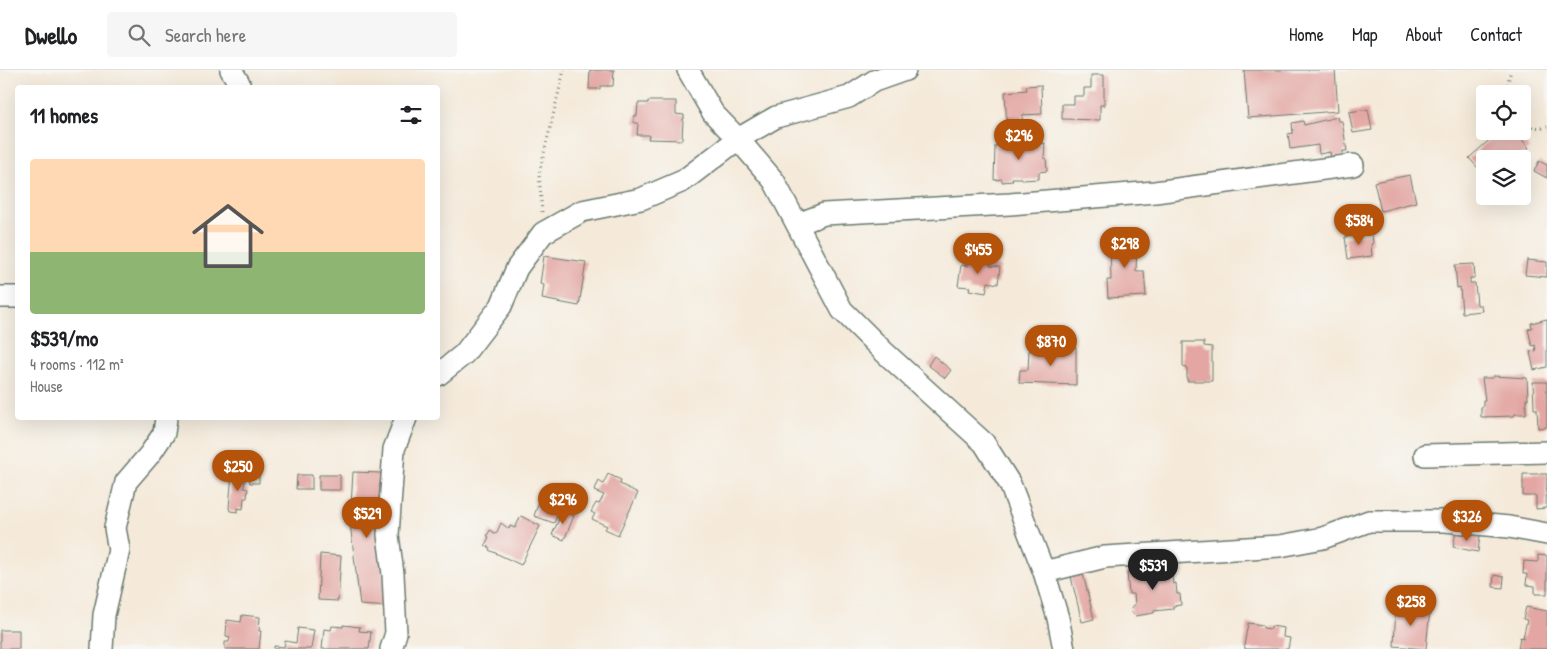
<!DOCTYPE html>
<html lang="en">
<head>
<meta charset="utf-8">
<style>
	body { margin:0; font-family:"Patrick Hand",sans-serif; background:#f6f6f6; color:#202124; height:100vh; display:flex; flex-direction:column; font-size:19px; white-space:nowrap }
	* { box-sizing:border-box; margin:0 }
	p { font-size:16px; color:#757577 }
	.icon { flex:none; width:28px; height:28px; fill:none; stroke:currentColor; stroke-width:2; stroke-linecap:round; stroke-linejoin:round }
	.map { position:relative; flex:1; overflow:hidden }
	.panel { position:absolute; left:15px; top:15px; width:425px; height:335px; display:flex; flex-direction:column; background:#fff; border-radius:5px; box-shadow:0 5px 20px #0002 }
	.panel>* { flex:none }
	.tools { position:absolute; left:1476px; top:15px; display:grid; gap:10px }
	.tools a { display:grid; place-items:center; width:55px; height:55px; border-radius:5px; background:#fff; box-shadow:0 5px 20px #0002; font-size:25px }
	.price { position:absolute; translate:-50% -42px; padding:0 11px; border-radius:18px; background:#b45309; color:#fff; font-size:16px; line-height:32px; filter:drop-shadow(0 1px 2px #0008) }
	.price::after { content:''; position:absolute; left:50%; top:30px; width:15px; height:11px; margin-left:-8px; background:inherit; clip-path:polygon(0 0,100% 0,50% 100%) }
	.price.active { background:#222; color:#fff }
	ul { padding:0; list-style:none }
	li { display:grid; align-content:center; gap:10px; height:265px; padding:0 15px }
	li+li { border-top:1px solid #e0e0e0 }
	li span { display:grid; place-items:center; height:155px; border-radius:5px; color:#555 }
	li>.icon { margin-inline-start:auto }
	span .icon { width:90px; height:90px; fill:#fffc; stroke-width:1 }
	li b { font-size:21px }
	h2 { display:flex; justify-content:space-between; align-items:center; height:60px; padding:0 15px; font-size:21px }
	header { display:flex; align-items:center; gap:30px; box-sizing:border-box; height:70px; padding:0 25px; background:#fff; border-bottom:1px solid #e0e0e0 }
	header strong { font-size:24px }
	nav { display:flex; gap:28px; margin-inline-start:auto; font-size:18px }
	.search { width:350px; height:45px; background:#f6f6f6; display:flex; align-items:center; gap:12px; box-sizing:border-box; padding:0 18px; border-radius:5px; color:#757577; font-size:19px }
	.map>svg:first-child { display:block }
</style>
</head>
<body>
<header>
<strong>Dwello</strong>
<div class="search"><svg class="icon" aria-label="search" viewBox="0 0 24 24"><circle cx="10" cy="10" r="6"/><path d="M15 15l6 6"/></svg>Search here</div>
<nav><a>Home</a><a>Map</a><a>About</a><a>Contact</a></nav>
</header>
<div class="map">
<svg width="1547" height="579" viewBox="0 0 1547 579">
	<rect width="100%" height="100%" fill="#f6f6f2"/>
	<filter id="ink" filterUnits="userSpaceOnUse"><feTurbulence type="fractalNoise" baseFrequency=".02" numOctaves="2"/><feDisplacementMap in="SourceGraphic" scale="10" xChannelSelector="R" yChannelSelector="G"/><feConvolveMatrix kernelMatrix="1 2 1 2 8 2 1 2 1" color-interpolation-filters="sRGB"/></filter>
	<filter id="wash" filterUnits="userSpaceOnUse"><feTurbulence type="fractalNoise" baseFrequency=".0096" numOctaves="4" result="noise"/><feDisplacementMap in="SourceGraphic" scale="20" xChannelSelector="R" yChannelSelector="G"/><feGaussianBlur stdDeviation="1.12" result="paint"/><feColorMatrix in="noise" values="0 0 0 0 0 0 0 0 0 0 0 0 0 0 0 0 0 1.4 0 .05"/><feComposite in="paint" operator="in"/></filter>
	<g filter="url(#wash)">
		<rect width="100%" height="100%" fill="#f5eada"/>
		<g id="blocks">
			<!-- building -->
			<path fill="#e3a6a2" d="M590 0H614L613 16H600V19H589Z
				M1244 0H1335L1338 41 1248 48Z
				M1091 5H1104V35H1100V50L1062 49V34H1074V26H1084V18H1091Z
				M1041 15 1042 44 1022 45 1023 59 1007 60 1005 22 1027 20 1026 16Z
				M648 31H676V44L684 45V49H683L682 70 648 69 649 65H637L638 53H634V46H637L638 33H648Z
				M1368 39 1372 60 1353 63 1349 42Z
				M1337 47 1338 51H1342L1347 81H1343V86L1331 87 1330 82 1319 84 1318 75 1290 79 1288 64 1293 63 1292 53 1303 51 1304 55Z
				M1493 61H1515L1529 78 1517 89H1485V106L1469 88 1495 65 1492 62Z
				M1032 72V75L1045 73 1044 88H1046L1047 101 1039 102V109L1022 110V108H1012L1013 111 1002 112V109L994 110 995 76 1006 75V73Z
				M1539 91 1547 95V108L1534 101Z
				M1410 105 1416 132 1381 141 1374 112Z
				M1372 163 1373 174H1371L1372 186 1348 189 1345 167Z
				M1135 165V176H1137L1136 201H1144L1146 226 1108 228 1107 210H1111L1110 167Z
				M544 186 586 192 579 236 542 229 544 215 540 214Z
				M969 187 991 190 990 196 1000 197 998 214 988 212 986 223 969 220 970 217 958 216 961 195 968 196Z
				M1527 190 1547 192V207L1525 205Z
				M1474 194 1475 208H1470V213H1475L1477 235H1481L1482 241 1462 243 1460 217 1457 218 1455 195Z
				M1547 249V297L1534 300 1530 282 1536 281 1535 275 1532 276 1528 259 1532 258 1531 253Z
				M1183 272H1204V276L1212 277V311H1187V298L1183 297Z
				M1047 275 1052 276 1051 281 1062 283V277H1076V315L1019 313 1020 300H1028L1029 280 1047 281Z
				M934 286 951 300 945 308 928 295Z
				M1493 306 1527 308 1528 329H1526V344H1515L1514 346 1481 347V337H1483V330H1485L1482 308H1493Z
				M1533 312H1547V357L1538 358 1537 339H1534Z
				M353 402 381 403 377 454 388 537 360 535 350 453Z
				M232 403 246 404 244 418 248 419 247 428H244L243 439 238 438V442L230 441 229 438Z
				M608 404 621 410 620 414 638 423 618 465 605 459 607 456 592 449 595 444 591 442 596 433 599 434 604 425 594 421 599 411 603 414Z
				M1523 404H1547L1546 438 1536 439V426H1523Z
				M249 405H259V413H250Z
				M297 405H312V419H296Z
				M319 405H340V420H319Z
				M539 431 560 439 554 453 534 446Z
				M563 440 574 446 564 470 552 465Z
				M521 446 540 456 521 495 489 480 490 478 485 475 489 467 487 466 490 460 496 464 501 453 509 459 510 456 515 458Z
				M1456 462 1480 466 1478 482 1453 477Z
				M320 484 341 486 338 531 318 530Z
				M1538 485 1547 486V524H1535V516L1526 515 1527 504H1523L1524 491 1538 492Z
				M1163 495H1167L1171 499 1173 514 1176 513 1177 524H1180L1181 535 1173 536V539L1154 541V543L1135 546 1132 543 1131 538 1133 535H1135L1134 524H1129L1127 503 1132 497 1138 498 1142 503 1158 501Z
				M1083 504 1094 549 1082 552 1071 507Z
				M1494 505 1504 507 1503 518 1493 517Z
				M1396 535 1430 539 1426 579 1394 576Z
				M1526 537 1547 541V579H1518L1520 567 1523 568 1527 550 1523 549Z
				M242 545 260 547 259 561H261L259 579H225V572H229L230 567 226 566 227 550 241 552Z
				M1248 553 1263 555V558L1271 559V556L1284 558 1283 567 1290 568 1288 579H1245V577L1244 576Z
				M343 555 360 557 359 561 371 562 369 579H322L324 559 331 560 332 556 343 557Z
				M298 558 314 560 311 579H274V576L284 577 285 571 296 573Z
				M0 560H19V579H0Z"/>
		</g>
	</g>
	<g filter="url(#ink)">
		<use href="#blocks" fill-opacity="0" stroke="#6a7a6e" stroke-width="1"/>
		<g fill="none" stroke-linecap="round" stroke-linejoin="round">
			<!-- street casing -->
			<g stroke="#6a7a6e" stroke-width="24">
				<path id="street" d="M231 0 239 13V18
					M905 0 874 11 849 27 776 47 738 69 774 111 842 240 883 281 984 373 1010 414 1044 502 1058 548 1064 579
					M798 154 824 144 1010 134 1155 122 1353 95
					M0 227H18
					M438 305 464 284 501 236 517 198 543 163 582 141 641 129 683 111 738 69 713 43 688 0
					M1425 385 1547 382
					M1044 502 1105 487 1280 476 1323 468 1369 451H1445L1509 457 1547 464
					M102 579 104 545 119 480 115 458 126 412 150 384 164 363 166 348
					M391 579 396 563 393 504 388 465 394 379 406 348"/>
			</g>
			<!-- path -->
			<path stroke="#6a7a6e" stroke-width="3" stroke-dasharray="1 4" stroke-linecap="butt" d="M1505 24 1511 0
				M1522 56 1542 58 1547 56
				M542 142 539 104 564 0"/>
			<!-- street -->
			<use href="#street" stroke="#fff" stroke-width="21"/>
		</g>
	</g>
</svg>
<div class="tools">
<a><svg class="icon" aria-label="locate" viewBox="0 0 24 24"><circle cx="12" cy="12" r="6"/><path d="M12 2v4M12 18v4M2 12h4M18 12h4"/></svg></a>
<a><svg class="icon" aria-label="layers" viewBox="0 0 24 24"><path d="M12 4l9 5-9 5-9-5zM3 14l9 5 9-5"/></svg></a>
</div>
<b class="price" style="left:1019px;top:91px">$296</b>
<b class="price" style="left:1359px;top:176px">$584</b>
<b class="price" style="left:1125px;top:199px">$298</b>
<b class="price" style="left:978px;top:205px">$455</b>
<b class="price" style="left:1051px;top:297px">$870</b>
<b class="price" style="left:238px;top:422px">$250</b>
<b class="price" style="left:563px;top:455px">$296</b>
<b class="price" style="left:367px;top:469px">$529</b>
<b class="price" style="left:1467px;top:472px">$326</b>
<b class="price active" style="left:1153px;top:521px">$539</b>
<b class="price" style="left:1411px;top:557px">$258</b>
<section class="panel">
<h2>11 homes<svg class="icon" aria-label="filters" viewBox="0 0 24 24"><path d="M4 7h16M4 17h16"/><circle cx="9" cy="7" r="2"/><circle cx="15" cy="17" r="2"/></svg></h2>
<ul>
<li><span style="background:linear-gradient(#ffd9b3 60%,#8fb573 0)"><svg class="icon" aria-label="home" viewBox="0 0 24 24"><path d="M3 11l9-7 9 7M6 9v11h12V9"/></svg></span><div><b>$539/mo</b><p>4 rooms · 112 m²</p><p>House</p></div></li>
</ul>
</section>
</div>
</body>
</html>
